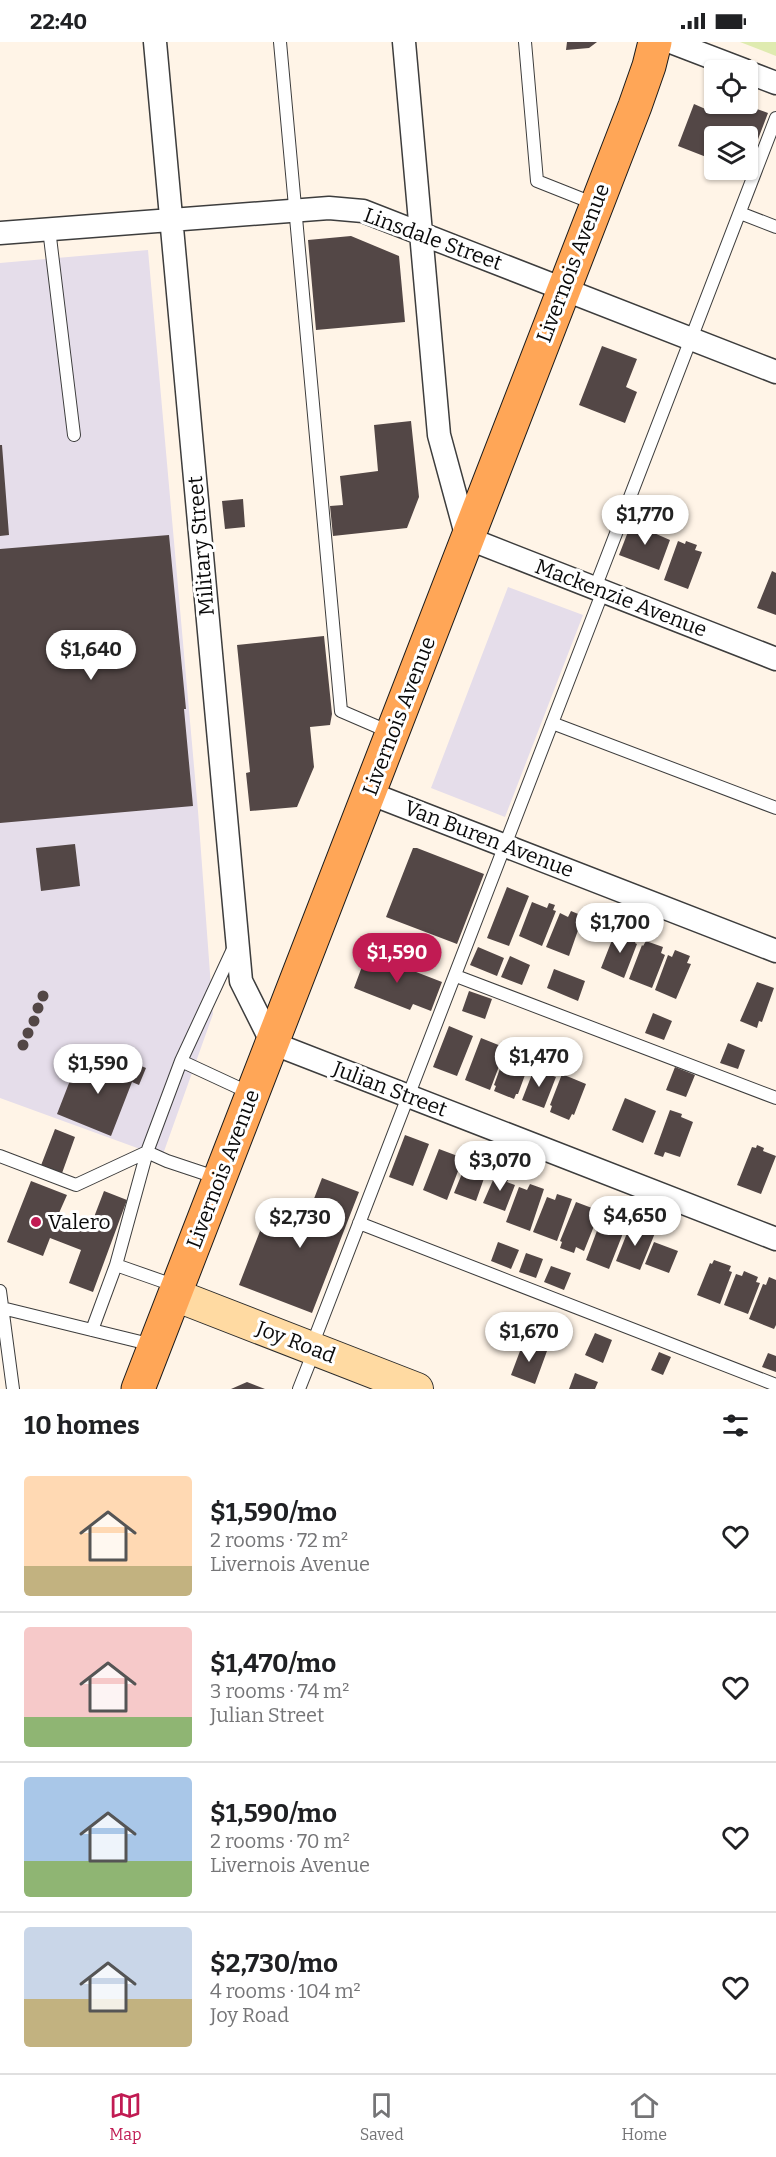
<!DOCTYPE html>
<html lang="en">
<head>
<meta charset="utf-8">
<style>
	body { margin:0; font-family:Bitter,serif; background:#f6f6f6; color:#202124; height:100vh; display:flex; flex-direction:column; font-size:22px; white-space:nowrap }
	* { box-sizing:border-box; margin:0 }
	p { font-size:20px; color:#757577 }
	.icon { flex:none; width:33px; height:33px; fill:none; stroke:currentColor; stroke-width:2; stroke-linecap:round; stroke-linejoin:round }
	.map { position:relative; height:1347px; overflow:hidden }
	.drawer { display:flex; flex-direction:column; background:#fff; flex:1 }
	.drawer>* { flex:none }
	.tools { position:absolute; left:704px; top:18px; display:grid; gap:12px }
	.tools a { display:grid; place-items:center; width:54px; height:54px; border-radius:6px; background:#fff; box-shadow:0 2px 4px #0004; font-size:30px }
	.price { position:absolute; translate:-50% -51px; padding:0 14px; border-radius:21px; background:#fff; color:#222; font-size:20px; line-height:39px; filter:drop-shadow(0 2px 3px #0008) }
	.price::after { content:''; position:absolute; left:50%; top:36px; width:18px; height:14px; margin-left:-9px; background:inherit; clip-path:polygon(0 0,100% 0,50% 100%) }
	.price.current { background:#c11b53; color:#fff }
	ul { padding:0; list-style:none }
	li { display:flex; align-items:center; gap:18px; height:150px; padding:0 24px }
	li+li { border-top:2px solid #e0e0e0 }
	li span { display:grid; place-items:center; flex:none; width:168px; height:120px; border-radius:6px; color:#555 }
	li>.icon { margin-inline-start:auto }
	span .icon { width:72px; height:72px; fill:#fffc; stroke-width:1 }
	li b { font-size:26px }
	h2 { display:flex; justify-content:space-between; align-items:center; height:72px; padding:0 24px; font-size:26px }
	.status { display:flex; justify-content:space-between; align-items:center; height:42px; padding:0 30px; background:#fff; direction:ltr }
	.status svg { height:16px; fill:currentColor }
	.menu { display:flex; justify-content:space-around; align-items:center; height:84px; border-top:2px solid #e0e0e0; background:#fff; font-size:16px; color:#757577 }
	.menu a { display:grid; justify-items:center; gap:3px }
	.menu .current { color:#c11b53 }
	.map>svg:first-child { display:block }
</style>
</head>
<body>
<div class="status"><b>22:40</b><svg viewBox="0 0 49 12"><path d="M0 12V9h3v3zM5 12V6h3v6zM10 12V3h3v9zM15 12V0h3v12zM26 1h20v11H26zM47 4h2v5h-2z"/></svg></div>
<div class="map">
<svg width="776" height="1347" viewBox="0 0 776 1347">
	<rect width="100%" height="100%" fill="#fff4e7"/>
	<!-- industrial -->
	<path fill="#e5ddea" d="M148 208 198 769 213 972 162 1115 0 1056V221Z
		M508 545 583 573 505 775 431 746Z"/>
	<!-- green -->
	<path fill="#dfebb0" d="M740 0H776V14Z"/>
	<!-- building -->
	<path fill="#534746" d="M567 0H597L589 6 566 8Z
		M694 62 710 69 713 62H743L768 71 747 126V94H714V118L678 104Z
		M351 194 399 214 405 280 316 288 308 198Z
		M602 304 637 317 626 345 637 350 625 381 579 363Z
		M411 379 419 455 407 486 333 494 330 464 343 463 340 434 378 429 374 383Z
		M0 403H2L9 493 0 494Z
		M243 457 245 485 225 487 222 459Z
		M650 478 657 481 654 491 670 498 659 528 619 513 631 482 646 488Z
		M169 493 186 667H184L193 764 0 781V507Z
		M678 499 685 502 686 499 697 503 695 508 702 510 688 547 664 538Z
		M772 529 776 531V573L757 566Z
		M324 594 332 672 330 683 310 685 314 725 297 765 250 769 246 731 250 730 237 603Z
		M75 802 80 844 41 849 36 806Z
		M413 806H417L484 832 457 902 386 875Z
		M507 845 529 854 509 904 487 896Z
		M532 860 547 866 549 861 555 863 553 868 556 869 542 904 519 894Z
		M571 869 583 874 569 914 546 905 560 871 568 875Z
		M625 889 638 894 635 901 637 902 624 936 601 926 614 893 622 896Z
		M646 899 663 905 661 911 665 913 652 946 629 937 642 903 643 904Z
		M478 905 504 916 497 934 470 923Z
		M675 908 690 914 687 921 691 922 676 957 655 948 668 913 672 915Z
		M367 911 442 940 431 969 413 962 410 968 354 946Z
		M510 914 530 923 522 943 501 935Z
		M554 927 585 939 578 959 547 946Z
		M757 940 774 946 762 980 759 979 757 986 740 979Z
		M37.5 954a5.5 5.5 0 1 1 11 0a5.5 5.5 0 1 1-11 0Z
		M469 949 492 957 485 977 462 969Z
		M32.5 966a5.5 5.5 0 1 1 11 0a5.5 5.5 0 1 1-11 0Z
		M653 971 672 979 664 998 645 991Z
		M28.5 979a5.5 5.5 0 1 1 11 0a5.5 5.5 0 1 1-11 0Z
		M449 984 473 994 457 1034 433 1025Z
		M22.5 991a5.5 5.5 0 1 1 11 0a5.5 5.5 0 1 1-11 0Z
		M481 996 506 1006 490 1048 465 1038Z
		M17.5 1003a5.5 5.5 0 1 1 11 0a5.5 5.5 0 1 1-11 0Z
		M728 1001 745 1008 738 1027 720 1021Z
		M505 1013 529 1022 518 1052H516L514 1057 494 1049 496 1044 494 1043Z
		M78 1018 120 1035 127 1018 146 1026 139 1043 132 1040 111 1094 57 1072Z
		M675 1025 695 1033 686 1055 666 1048Z
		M534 1027 556 1035 544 1066 522 1058Z
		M562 1032 586 1042 574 1073 572 1072 569 1078 550 1070 552 1064 550 1063Z
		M625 1056 656 1069 643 1101 612 1088Z
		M670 1068 682 1072 681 1075 693 1080 680 1115 665 1110 663 1115 654 1112Z
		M55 1087 75 1095 61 1134 40 1126Z
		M405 1093 429 1102 413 1144 389 1135Z
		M757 1103 764 1106 763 1109 776 1114 761 1152 737 1143 752 1105 756 1106Z
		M439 1107 463 1116 447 1158 423 1148Z
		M468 1117 488 1125 476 1159 454 1151Z
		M497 1129 510 1134 507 1140 515 1143 505 1169 483 1161Z
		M322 1136 359 1150 312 1271 239 1243 267 1171 303 1185Z
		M31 1139 67 1153 59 1171 91 1183 104 1149 127 1158 93 1250 69 1241 81 1208 50 1196 43 1214 7 1200Z
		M530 1142 544 1147 530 1189 506 1180 519 1145 527 1148Z
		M557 1152 572 1157 557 1199 533 1190 547 1155 555 1158Z
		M576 1160 600 1169 584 1209 576 1205 574 1211 560 1206 562 1200 560 1199Z
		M612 1175 627 1181 609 1227 586 1218 601 1178 610 1181Z
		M631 1181 655 1191 640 1228 616 1219Z
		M498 1200 519 1208 511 1227 491 1219Z
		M654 1200 678 1209 669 1231 645 1222Z
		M526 1211 543 1217 536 1236 519 1230Z
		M714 1218 731 1224 729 1229 732 1230 720 1262 697 1253 710 1221 712 1222Z
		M551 1224 571 1231 564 1248 544 1240Z
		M744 1229 758 1235 756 1240 760 1241 748 1272 724 1263 736 1232 742 1234Z
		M769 1235 776 1238V1283L774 1287 749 1277 763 1242 766 1243Z
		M595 1291 612 1298 603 1321 585 1313Z
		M523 1301 547 1309 535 1342 511 1333Z
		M659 1310 671 1315 663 1333 651 1328Z
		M768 1311 776 1314V1330L762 1325Z
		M575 1331 598 1340 595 1347H569Z
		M247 1340 265 1347H231Z"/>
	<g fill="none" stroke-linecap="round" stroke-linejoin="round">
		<!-- lane casing -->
		<g stroke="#3d3d3d" stroke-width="14">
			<path id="lane" d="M280 0 341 669 392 691
				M525 0 537 139 595 162
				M740 171 776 185
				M49 187 74 393
				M595 546 776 76
				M552 681 776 766
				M456 934 776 1056
				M181 1019 250 1051
				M0 1114 76 1143 147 1110 181 1019 234 905
				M359 1181 776 1343
				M116 1223 147 1110 167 1119 218 1136
				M0 1249 13 1347
				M2 1266 153 1303
				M92 1288 116 1223 176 1244
				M311 1306 603 549
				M299 1347 314 1309"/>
		</g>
		<!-- street casing -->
		<g stroke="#3d3d3d" stroke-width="25">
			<path id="street" d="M155 0 241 939 272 1001 776 1197
				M404 0 439 393 467 496 776 617
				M671 0 744 28
				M747 30 776 41
				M0 191 329 166 363 169 776 330
				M369 751 776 909"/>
		</g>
		<!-- secondary casing -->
		<g stroke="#2c2c2c" stroke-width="34">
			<path id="secondary" d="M175 1253 417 1347"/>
		</g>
		<!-- primary casing -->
		<g stroke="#1b1b1b" stroke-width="35">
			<path id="primary" d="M138 1347 635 64 649 24 655 0"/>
		</g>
		<!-- lane -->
		<use href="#lane" stroke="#fff" stroke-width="12"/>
		<!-- street -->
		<use href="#street" stroke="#fff" stroke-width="22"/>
		<!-- secondary -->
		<use href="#secondary" stroke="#ffdaa2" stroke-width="32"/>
		<!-- primary -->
		<use href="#primary" stroke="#ffa657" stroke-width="33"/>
	</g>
	<!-- markers -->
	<circle fill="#c11b53" stroke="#fff" stroke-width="2" cx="36" cy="1180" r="6"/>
	<g text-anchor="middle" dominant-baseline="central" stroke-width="6" stroke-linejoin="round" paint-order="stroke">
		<!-- street labels -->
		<g font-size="21" fill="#0a0a0a" stroke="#fff">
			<text transform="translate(433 197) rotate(20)">Linsdale Street</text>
			<text transform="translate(573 221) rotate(-69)">Livernois Avenue</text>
			<text transform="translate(201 504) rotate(-95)">Military Street</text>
			<text transform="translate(621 556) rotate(21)">Mackenzie Avenue</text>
			<text transform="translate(399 674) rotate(-69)">Livernois Avenue</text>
			<text transform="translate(489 797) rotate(21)">Van Buren Avenue</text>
			<text transform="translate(390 1047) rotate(21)">Julian Street</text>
			<text transform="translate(223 1127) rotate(-69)">Livernois Avenue</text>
			<text transform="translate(296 1300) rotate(21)">Joy Road</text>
		</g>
		<!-- poi labels -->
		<g font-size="21" fill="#0a0a0a" stroke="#fff" text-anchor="start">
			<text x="48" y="1180">Valero</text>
		</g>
	</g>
</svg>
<div class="tools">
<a><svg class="icon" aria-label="locate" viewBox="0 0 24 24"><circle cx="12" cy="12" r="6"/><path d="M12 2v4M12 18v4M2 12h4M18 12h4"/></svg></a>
<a><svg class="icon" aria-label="layers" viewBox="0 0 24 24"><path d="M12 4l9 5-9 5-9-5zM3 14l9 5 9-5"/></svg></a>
</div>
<b class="price" style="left:645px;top:504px">$1,770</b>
<b class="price" style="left:91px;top:639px">$1,640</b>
<b class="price" style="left:620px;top:912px">$1,700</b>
<b class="price current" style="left:397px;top:942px">$1,590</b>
<b class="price" style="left:539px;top:1046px">$1,470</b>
<b class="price" style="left:98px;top:1053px">$1,590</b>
<b class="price" style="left:500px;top:1150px">$3,070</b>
<b class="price" style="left:635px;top:1205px">$4,650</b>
<b class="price" style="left:300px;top:1207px">$2,730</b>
<b class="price" style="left:529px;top:1321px">$1,670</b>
</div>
<section class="drawer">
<h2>10 homes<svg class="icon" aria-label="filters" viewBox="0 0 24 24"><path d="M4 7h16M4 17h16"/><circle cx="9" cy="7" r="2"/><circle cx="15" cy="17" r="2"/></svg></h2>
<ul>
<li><span style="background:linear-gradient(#ffd9b3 75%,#c2b280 0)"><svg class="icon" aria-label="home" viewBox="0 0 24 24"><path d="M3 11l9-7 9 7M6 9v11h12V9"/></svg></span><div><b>$1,590/mo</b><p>2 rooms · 72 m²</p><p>Livernois Avenue</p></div><svg class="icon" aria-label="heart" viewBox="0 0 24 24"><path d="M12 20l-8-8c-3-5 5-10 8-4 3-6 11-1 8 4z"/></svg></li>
<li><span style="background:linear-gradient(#f6c9c9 75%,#8fb573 0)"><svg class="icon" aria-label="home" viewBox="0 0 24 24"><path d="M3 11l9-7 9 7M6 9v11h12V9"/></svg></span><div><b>$1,470/mo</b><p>3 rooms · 74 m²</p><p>Julian Street</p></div><svg class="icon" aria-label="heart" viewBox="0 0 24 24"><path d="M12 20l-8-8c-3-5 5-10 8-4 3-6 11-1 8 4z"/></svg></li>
<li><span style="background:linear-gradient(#a9c7e8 70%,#8fb573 0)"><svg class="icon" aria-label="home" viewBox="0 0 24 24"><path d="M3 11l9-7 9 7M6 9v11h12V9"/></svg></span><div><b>$1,590/mo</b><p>2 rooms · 70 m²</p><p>Livernois Avenue</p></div><svg class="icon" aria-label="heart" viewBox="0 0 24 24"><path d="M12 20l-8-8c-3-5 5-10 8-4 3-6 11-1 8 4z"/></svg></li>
<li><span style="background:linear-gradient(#c9d6e8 60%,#c2b280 0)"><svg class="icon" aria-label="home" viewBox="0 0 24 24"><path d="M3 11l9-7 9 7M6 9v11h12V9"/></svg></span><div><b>$2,730/mo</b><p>4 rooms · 104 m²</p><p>Joy Road</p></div><svg class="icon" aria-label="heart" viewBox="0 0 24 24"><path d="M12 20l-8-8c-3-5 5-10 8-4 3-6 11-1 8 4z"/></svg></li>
</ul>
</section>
<nav class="menu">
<a class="current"><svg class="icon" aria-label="map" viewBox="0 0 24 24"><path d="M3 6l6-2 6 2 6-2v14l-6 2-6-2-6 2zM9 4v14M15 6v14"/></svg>Map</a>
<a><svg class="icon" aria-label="saved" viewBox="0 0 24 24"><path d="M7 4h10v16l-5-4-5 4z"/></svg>Saved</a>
<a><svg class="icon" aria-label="home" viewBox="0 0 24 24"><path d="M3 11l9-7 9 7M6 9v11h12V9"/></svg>Home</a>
</nav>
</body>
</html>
